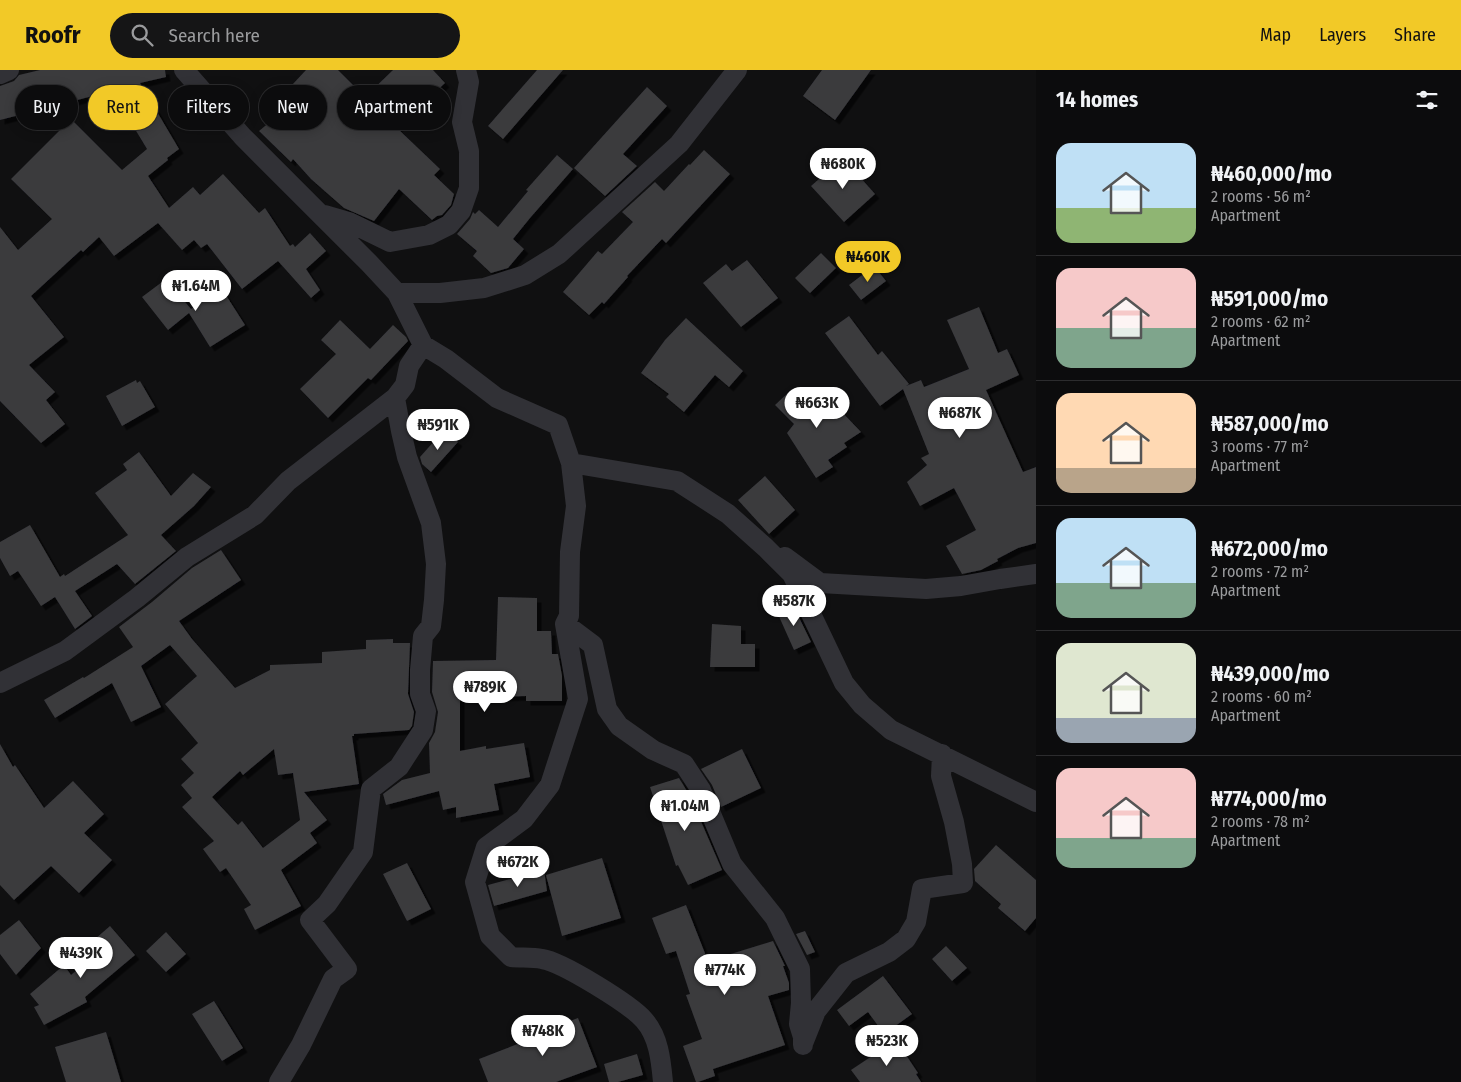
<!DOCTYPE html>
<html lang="en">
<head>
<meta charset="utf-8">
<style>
	body { margin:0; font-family:"Fira Sans Condensed",sans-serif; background:#151516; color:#f1f3f6; height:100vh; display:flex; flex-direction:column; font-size:19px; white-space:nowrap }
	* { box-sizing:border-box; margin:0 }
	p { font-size:16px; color:#9a9b9d }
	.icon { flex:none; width:28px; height:28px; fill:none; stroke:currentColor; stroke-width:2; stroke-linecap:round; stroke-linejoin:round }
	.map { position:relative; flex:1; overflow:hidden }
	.panel { display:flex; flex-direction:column; background:#0c0c0d; width:425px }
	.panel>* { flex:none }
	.hud { position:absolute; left:15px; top:15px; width:475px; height:45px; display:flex; gap:10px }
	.price { position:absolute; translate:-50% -42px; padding:0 11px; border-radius:18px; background:#fff; color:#222; font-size:16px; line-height:32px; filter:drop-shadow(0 1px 2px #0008) }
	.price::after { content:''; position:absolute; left:50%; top:30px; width:15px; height:11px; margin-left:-8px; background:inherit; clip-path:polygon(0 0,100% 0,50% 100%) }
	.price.on { background:#f2c927; color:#111 }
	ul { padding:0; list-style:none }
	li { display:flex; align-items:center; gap:15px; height:125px; padding:0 20px }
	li+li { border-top:1px solid #2c2c2e }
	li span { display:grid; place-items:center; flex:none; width:140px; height:100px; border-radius:15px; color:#555 }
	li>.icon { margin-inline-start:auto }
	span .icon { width:60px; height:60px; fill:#fffc; stroke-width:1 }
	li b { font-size:21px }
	h2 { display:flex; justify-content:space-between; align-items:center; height:60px; padding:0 20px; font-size:21px }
	.pill { padding:0 18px; border-radius:22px; background:#0c0c0d; box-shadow:0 2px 12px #0003,0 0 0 1px #2c2c2e; font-size:18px; line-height:45px }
	.pill.on { background:#f2c927; color:#111 }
	header { display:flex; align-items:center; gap:30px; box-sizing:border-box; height:70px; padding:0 25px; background:#f2c927; color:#111 }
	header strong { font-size:24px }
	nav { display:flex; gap:28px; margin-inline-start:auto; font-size:18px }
	.search { width:350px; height:45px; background:#151516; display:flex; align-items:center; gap:12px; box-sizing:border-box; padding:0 18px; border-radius:28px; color:#9a9b9d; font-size:19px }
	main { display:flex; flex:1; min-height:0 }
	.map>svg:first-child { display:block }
</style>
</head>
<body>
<header>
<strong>Roofr</strong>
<div class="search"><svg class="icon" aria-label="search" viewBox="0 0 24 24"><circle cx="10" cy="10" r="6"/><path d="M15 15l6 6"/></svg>Search here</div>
<nav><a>Map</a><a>Layers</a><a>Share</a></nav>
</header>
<main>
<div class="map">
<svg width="1036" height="1012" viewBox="0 0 1036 1012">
	<defs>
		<filter id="shadow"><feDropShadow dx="4.5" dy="4.5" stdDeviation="0" flood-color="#0009"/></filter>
	</defs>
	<rect width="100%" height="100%" fill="#101011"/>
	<!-- building -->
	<path fill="#3a3a3e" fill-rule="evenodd" filter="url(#shadow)" d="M40 0H165L166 7 140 13 179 79 167 88 168 90 148 106 169 138 193 117 200 125 223 104 259 143 265 138 290 176 293 174 295 177 310 163 326 181 306 199 320 220 311 228 278 191 242 219 207 174 201 178 194 170 182 180 158 153 114 186 99 167 83 182 81 180 31 226 64 267 29 295 55 322 46 330 65 354 41 373 0 331V157L18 180 52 149 11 109 71 49 122 100 147 79 112 21 0 50V16L14 11 19 5Z
		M306 0H338L365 27 393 0H433L445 13 397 58 440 99 434 105 454 124 451 135 442 145 437 146 432 150 399 119 374 151 344 138 311 109 293 89 291 92 259 61 301 26 292 15Z
		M537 0H563L503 69 488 56Z
		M822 0H871L835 50 803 26Z
		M647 17 667 36 623 84 637 96 605 126 574 98Z
		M704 80 730 104 666 173 662 169 627 206 628 207 604 234 602 232 589 245 563 222 598 181 602 184 633 152 622 142 655 112 664 121 689 94 690 95Z
		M557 85 573 99 530 148 513 169 524 179 508 198 491 203 473 186 477 181 457 164 470 149 473 142 475 144 479 140 498 157 528 121 526 120Z
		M843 88 875 124 844 152 811 116Z
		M821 183 836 198 810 223 795 208Z
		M747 190 778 228 741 257 703 213 726 194 732 201Z
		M874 196 886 211 861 230 849 215Z
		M166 209 191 239 222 219 245 255 210 277 189 243 168 260 142 227Z
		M979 237 998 283 1007 279 1019 305 986 320 1023 402 1036 397V473L1018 478 997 489 998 491 981 500 962 504 946 476 976 460 954 418 920 436 907 412 927 395 921 388 929 384 903 319 880 336 825 263 849 246 878 285 882 281 909 314 906 316 921 310 924 317 969 299 947 250Z
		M686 248 743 301 729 317 715 305 684 342 666 327 669 324 641 303 665 270Z
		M340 250 370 279 393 255 406 267 408 271 371 310 368 308 328 348 300 319 336 284 321 270Z
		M136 310 137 313 140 311 155 337 122 356 106 326Z
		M818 317 861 362 844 373 847 377 828 390 833 397 816 408 787 363 794 354 775 335 791 320 803 332Z
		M444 360 458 372 431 402 422 394 420 387Z
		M139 382 171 426 193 403 211 417 194 436 161 465 176 481 135 514 117 494 75 521 92 546 75 559 55 527 41 536 18 501 10 506 0 488V472L30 455 60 507 64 504 65 506 128 465 95 423 127 400 123 394Z
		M765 406 795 440 769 464 738 430Z
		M221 480 241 510 179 551 192 569 235 618 270 600V595L322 593V582L366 579V570L393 569V573H410L408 624 414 642 412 656 409 660 354 664V666H352L359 714 304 722 327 750 310 763 317 773 281 800 301 836 255 860 244 839 251 835 226 798 220 802 203 779 214 771 182 737 192 728 181 715 194 703 181 689 198 673 165 634 197 606 170 575 141 596 161 637 131 652 112 613 55 648 44 630 83 607 84 608 133 577 119 557 152 532 192 498ZM274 679 278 705 293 703 300 750 263 778 242 751 238 755 212 727 240 701 243 705Z
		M498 527 537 528V561H551L552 584H558L562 606V631H526V626L460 628V681L486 676V679L524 673 530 707 494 714 499 740 456 748V737L443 740 439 721 386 735 383 724 402 710 430 703 429 673 435 662 438 642 432 622 433 591 496 590Z
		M793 535 811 572 794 580 777 542Z
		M712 554 741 556V574H755V597H710Z
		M0 674 13 697 15 695 44 738 73 711 104 744 84 763 112 790 79 823 51 796 14 830 0 815Z
		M742 679 761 718 721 737 712 715 701 699Z
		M679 708 690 726 722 800 688 815 678 795 676 796 650 717Z
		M996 775 1036 810V848L1025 861 998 838 1001 834 975 811 974 799Z
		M602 788 621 848 562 866 546 805Z
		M407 793 431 839 407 851 383 804Z
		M544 800 547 821 494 836 488 815Z
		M686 835 708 891 773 871 785 896H783L789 913V920L768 926 785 975 713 999 715 1006 698 1012H696L683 976 702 969 686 925 690 924 676 881 666 884 652 848Z
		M19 850 41 878 16 905 0 884V865Z
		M110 856 135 885 85 927 87 932 44 955 34 937 39 935 30 924 64 895 71 905 103 877 95 869Z
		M805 861 815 882 807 885 796 864Z
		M166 862 186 884 166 902 146 881Z
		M946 876 967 898 952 911 932 889Z
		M883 906 912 944 884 964 868 942 849 956 837 940Z
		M214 931 243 978 222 991 192 944Z
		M578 948 597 997 556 1012H488L479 989 533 968 532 965Z
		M106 962 121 1012H66L55 977Z
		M896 970 918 1003 916 1004 921 1012H860L851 1000Z
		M637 984 643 1005 618 1012H609L604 994Z"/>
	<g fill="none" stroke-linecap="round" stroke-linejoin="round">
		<!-- minor -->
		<path stroke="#313136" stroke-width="20" d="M184 0 243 67 369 193 397 223 423 275 446 289 497 328 558 355 571 393 677 411 728 444 766 478 792 504 844 613 862 635 891 660 1036 732
			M0 4 9 0
			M325 145 349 152 390 172 429 165 449 155 461 141 469 118V81L462 52 469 12 466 0
			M397 223H440L484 218 525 205 559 184 679 74 737 0
			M571 393 576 436 570 482 569 546 565 554 578 629 550 715 524 749 486 777 475 812 490 866 511 887C521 888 532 887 542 889 562 892 630 934 644 950 659 967 661 991 663 1012
			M785 487 820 513 926 519 961 516 1000 509 1036 504
			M565 554 593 575 607 639 619 656 653 680 684 694 701 720 732 794 775 848 800 899 801 933 799 954 803 967V975
			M0 613 65 581 137 528 187 487 255 445 288 411 395 328 405 315 409 296 423 275
			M804 971 816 941 846 903 889 882 906 869 916 852 922 819 963 813 962 794 954 752 941 706 942 684
			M279 1012 301 975 333 909 347 899 310 850 327 834 363 782 371 719 399 697 423 660 426 641 420 624V600L423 566 431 556 434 530 436 494 431 453 407 387 401 361 395 328"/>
	</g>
</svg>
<b class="price" style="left:843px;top:120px">₦680K</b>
<b class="price on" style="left:868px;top:213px">₦460K</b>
<b class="price" style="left:196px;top:242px">₦1.64M</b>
<b class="price" style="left:817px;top:359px">₦663K</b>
<b class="price" style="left:960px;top:369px">₦687K</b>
<b class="price" style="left:438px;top:381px">₦591K</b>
<b class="price" style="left:794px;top:557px">₦587K</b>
<b class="price" style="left:485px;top:643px">₦789K</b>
<b class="price" style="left:685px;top:762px">₦1.04M</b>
<b class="price" style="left:518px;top:818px">₦672K</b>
<b class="price" style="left:81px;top:909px">₦439K</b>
<b class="price" style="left:725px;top:926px">₦774K</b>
<b class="price" style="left:543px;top:987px">₦748K</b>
<b class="price" style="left:887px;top:997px">₦523K</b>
<div class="hud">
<a class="pill">Buy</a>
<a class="pill on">Rent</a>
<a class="pill">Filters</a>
<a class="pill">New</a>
<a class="pill">Apartment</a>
</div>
</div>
<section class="panel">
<h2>14 homes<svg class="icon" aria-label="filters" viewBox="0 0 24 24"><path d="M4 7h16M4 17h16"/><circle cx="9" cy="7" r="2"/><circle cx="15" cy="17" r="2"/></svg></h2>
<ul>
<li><span style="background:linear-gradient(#bfe0f5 65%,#8fb573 0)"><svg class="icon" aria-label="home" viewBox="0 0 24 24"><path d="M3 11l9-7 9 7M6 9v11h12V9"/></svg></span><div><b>₦460,000/mo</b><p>2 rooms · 56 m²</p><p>Apartment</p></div></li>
<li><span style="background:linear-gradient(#f6c9c9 60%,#7fa58c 0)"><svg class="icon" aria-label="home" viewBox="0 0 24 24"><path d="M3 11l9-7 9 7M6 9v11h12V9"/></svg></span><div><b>₦591,000/mo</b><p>2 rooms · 62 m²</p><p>Apartment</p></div></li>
<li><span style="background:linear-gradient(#ffd9b3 75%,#b9a48a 0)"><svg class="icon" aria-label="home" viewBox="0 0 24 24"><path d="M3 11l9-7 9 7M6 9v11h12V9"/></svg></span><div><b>₦587,000/mo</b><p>3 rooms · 77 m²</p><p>Apartment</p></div></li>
<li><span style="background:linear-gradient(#bfe0f5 65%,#7fa58c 0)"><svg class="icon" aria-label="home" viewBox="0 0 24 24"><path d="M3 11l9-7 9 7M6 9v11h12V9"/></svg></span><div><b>₦672,000/mo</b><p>2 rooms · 72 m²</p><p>Apartment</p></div></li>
<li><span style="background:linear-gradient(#dfe7d0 75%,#9aa5b1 0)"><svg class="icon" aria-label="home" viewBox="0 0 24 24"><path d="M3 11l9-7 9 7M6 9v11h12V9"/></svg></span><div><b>₦439,000/mo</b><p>2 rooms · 60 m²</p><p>Apartment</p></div></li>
<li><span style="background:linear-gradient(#f6c9c9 70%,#7fa58c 0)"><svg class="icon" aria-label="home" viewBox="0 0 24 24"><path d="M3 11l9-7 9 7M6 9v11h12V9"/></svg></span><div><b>₦774,000/mo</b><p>2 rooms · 78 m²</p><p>Apartment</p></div></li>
</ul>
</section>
</main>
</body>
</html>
